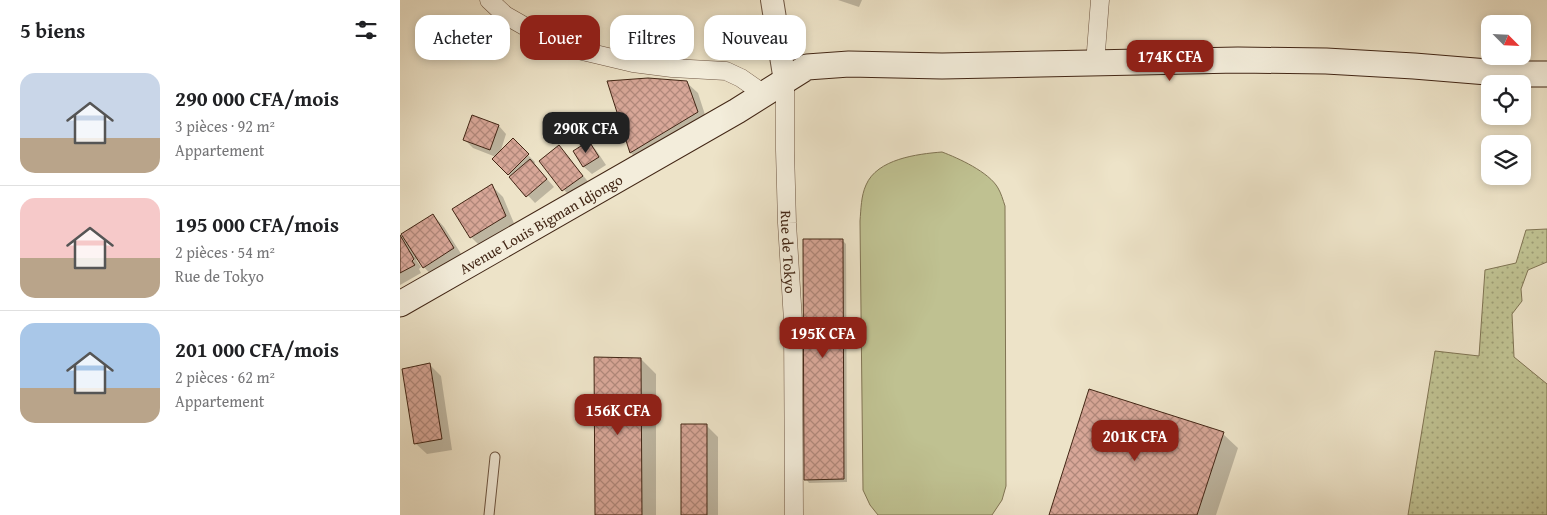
<!DOCTYPE html>
<html lang="fr">
<head>
<meta charset="utf-8">
<style>
	body { margin:0; font-family:"Gentium Book Plus",serif; background:#f2f2f2; color:#202124; height:100vh; display:flex; flex-direction:column; font-size:19px; white-space:nowrap }
	* { box-sizing:border-box; margin:0 }
	p { font-size:16px; color:#757577 }
	.icon { flex:none; width:28px; height:28px; fill:none; stroke:currentColor; stroke-width:2; stroke-linecap:round; stroke-linejoin:round }
	.map { position:relative; flex:1; overflow:hidden }
	.panel { display:flex; flex-direction:column; background:#fff; width:400px }
	.panel>* { flex:none }
	.guide { position:absolute; left:15px; top:15px; width:475px; height:45px; display:flex; gap:10px }
	.needle { width:32px; rotate:114deg }
	.fabs { position:absolute; left:1081px; top:15px; display:grid; gap:10px }
	.fabs a { display:grid; place-items:center; width:50px; height:50px; border-radius:10px; background:#fff; box-shadow:0 2px 8px #0003; font-size:25px }
	.price { position:absolute; translate:-50% -42px; padding:0 11px; border-radius:10px; background:#8f2418; color:#fff; font-size:16px; line-height:32px; filter:drop-shadow(0 1px 2px #0008) }
	.price::after { content:''; position:absolute; left:50%; top:30px; width:15px; height:11px; margin-left:-8px; background:inherit; clip-path:polygon(0 0,100% 0,50% 100%) }
	.price.selected { background:#222; color:#fff }
	ul { padding:0; list-style:none }
	li { display:flex; align-items:center; gap:15px; height:125px; padding:0 20px }
	li+li { border-top:1px solid #e0e0e0 }
	li span { display:grid; place-items:center; flex:none; width:140px; height:100px; border-radius:15px; color:#555 }
	li>.icon { margin-inline-start:auto }
	span .icon { width:60px; height:60px; fill:#fffc; stroke-width:1 }
	li b { font-size:21px }
	h2 { display:flex; justify-content:space-between; align-items:center; height:60px; padding:0 20px; font-size:21px }
	.tag { padding:0 18px; border-radius:15px; background:#fff; box-shadow:0 2px 8px #0003; font-size:18px; line-height:45px }
	.tag.selected { background:#8f2418; color:#fff }
	main { display:flex; flex:1; min-height:0 }
	.map>svg:first-child { display:block }
</style>
</head>
<body>
<main>
<section class="panel">
<h2>5 biens<svg class="icon" aria-label="filters" viewBox="0 0 24 24"><path d="M4 7h16M4 17h16"/><circle cx="9" cy="7" r="2"/><circle cx="15" cy="17" r="2"/></svg></h2>
<ul>
<li><span style="background:linear-gradient(#c9d6e8 65%,#b9a48a 0)"><svg class="icon" aria-label="home" viewBox="0 0 24 24"><path d="M3 11l9-7 9 7M6 9v11h12V9"/></svg></span><div><b>290 000 CFA/mois</b><p>3 pièces · 92 m²</p><p>Appartement</p></div></li>
<li><span style="background:linear-gradient(#f6c9c9 60%,#b9a48a 0)"><svg class="icon" aria-label="home" viewBox="0 0 24 24"><path d="M3 11l9-7 9 7M6 9v11h12V9"/></svg></span><div><b>195 000 CFA/mois</b><p>2 pièces · 54 m²</p><p>Rue de Tokyo</p></div></li>
<li><span style="background:linear-gradient(#a9c7e8 65%,#b9a48a 0)"><svg class="icon" aria-label="home" viewBox="0 0 24 24"><path d="M3 11l9-7 9 7M6 9v11h12V9"/></svg></span><div><b>201 000 CFA/mois</b><p>2 pièces · 62 m²</p><p>Appartement</p></div></li>
</ul>
</section>
<div class="map">
<svg width="1147" height="515" viewBox="0 0 1147 515">
	<defs>
		<pattern id="grass-dots" width="8" height="8" patternUnits="userSpaceOnUse" patternTransform="scale(1.25)"><rect width="8" height="8" fill="#bfc191"/><path d="M2 2h.1M6 6h.1" fill="none" stroke="#9d9d75" stroke-width="1.8" stroke-linecap="round"/></pattern>
		<pattern id="building-cross-hatch" width="8" height="8" patternUnits="userSpaceOnUse" patternTransform="scale(1.25)"><rect width="8" height="8" fill="#d8a798"/><path d="M0 0l8 8M0 8l8-8" fill="none" stroke="#b1887b"/></pattern>
	</defs>
	<rect width="100%" height="100%" fill="#ede3c8"/>
	<filter id="stains"><feTurbulence type="fractalNoise" baseFrequency=".004" numOctaves="4"/><feColorMatrix values="0 0 0 0 .2 0 0 0 0 .09 0 0 0 0 .02 0 0 0 .5 -.17"/></filter>
	<radialGradient id="worn" r=".72"><stop offset=".6" stop-color="#630" stop-opacity="0"/><stop offset="1" stop-color="#630" stop-opacity=".3"/></radialGradient>
	<!-- grass -->
	<path fill="url(#grass-dots)" stroke="#807453" d="M1147 229V262L1128 270 1121 289 1122 301 1112 314 1114 357 1147 384V515H1008L1035 351 1079 356 1085 270 1116 263 1126 230Z"/>
	<!-- pitch -->
	<path fill="#bfc191" stroke="#807453" d="M542 152C558 158 589 172 598 188 601 193 603 200 605 206L606 486 602 500 592 515H478L470 505 463 490 460 221C461 209 461 196 466 185 477 159 517 154 542 152Z"/>
	<!-- shadow -->
	<path fill="#0003" d="M438 0H462L459 7Z
		M208 82H286L298 93 308 124 242 164 231 153Z
		M73 117 99 126 106 134 100 153 113 140 135 162 134 164 154 187 135 203 94 159 96 157 73 148 65 140Z
		M188 142 196 150 206 165 192 174 184 167 174 152Z
		M159 146 190 184 171 198 140 161Z
		M92 186 103 197 116 228 83 249 71 237 54 209Z
		M33 215 44 227 65 260 35 279 24 267 18 259 16 260 21 267 19 269 21 273 0 285V235L6 240Z
		M442 240 446 244 447 482 409 483 406 479Z
		M241 359 256 374V515H196Z
		M30 365 41 376 52 450 27 454 15 443Z
		M306 425 318 437V515H282Z
		M823 434 838 448 816 515H650Z"/>
	<!-- building -->
	<path fill="url(#building-cross-hatch)" stroke="#422615" d="M248 78 287 81 298 112 230 153 207 81Z
		M72 115 99 125 90 150 63 140Z
		M113 138 129 154 108 175 92 159Z
		M189 141 199 157 183 167 173 151Z
		M159 145 183 176 162 191 139 161Z
		M130 159 147 179 126 197 109 177Z
		M92 184 106 216 70 238 52 209Z
		M33 214 54 248 23 268 1 234Z
		M0 235 14 259 12 261 15 265 0 273Z
		M403 239H443L444 479 404 480Z
		M194 357 241 358 242 515H195Z
		M30 363 42 439 14 444 2 369Z
		M689 389 824 432 797 515H649Z
		M281 424H307V515H281Z"/>
	<g fill="none" stroke-linecap="round" stroke-linejoin="round">
		<!-- service casing -->
		<g stroke="#6d5542" stroke-width="11">
			<path id="service" d="M89 515 95 457"/>
		</g>
		<!-- minor casing -->
		<g stroke="#6d5542" stroke-width="19">
			<g id="minor">
				<path d="M89 0 105 15 126 27 174 49 233 63 272 68 326 71 341 78 364 94"/>
				<path d="M695 64 700 0"/>
				<path id="s1" d="M385 81V150L387 223 393 321 394 515"/>
			</g>
		</g>
		<!-- tertiary casing -->
		<g stroke="#6d5542" stroke-width="24">
			<path id="tertiary" d="M372 0 385 81"/>
		</g>
		<!-- secondary casing -->
		<g stroke="#422615" stroke-width="27">
			<g id="secondary">
				<path id="s2" d="M0 304 337 111 407 67 449 64 542 66 838 60 926 61 1014 66 1112 74H1147"/>
			</g>
		</g>
		<!-- service -->
		<use href="#service" stroke="#f3eddb" stroke-width="9"/>
		<!-- minor -->
		<use href="#minor" stroke="#f3eddb" stroke-width="18"/>
		<!-- tertiary -->
		<use href="#tertiary" stroke="#f3eddb" stroke-width="22"/>
		<!-- secondary -->
		<use href="#secondary" stroke="#f3eddb" stroke-width="25"/>
	</g>
	<g text-anchor="middle" dominant-baseline="central" stroke-width="4" stroke-linejoin="round" paint-order="stroke">
		<!-- street labels -->
		<g font-size="15" fill="#422615" stroke="#f3eddb">
			<text stroke="none"><textPath href="#s2" startOffset="162">Avenue Louis Bigman Idjongo</textPath></text>
			<text stroke="none"><textPath href="#s1" startOffset="171">Rue de Tokyo</textPath></text>
		</g>
	</g>
	<rect width="100%" height="100%" filter="url(#stains)"/>
	<rect width="100%" height="100%" fill="url(#worn)"/>
</svg>
<div class="fabs">
<a><svg class="needle" viewBox="-14 -14 28 28"><path d="M0-13l5 13h-10z" fill="#e53935"/><path d="M0 13l5-13h-10z" fill="#757577"/></svg></a>
<a><svg class="icon" aria-label="locate" viewBox="0 0 24 24"><circle cx="12" cy="12" r="6"/><path d="M12 2v4M12 18v4M2 12h4M18 12h4"/></svg></a>
<a><svg class="icon" aria-label="layers" viewBox="0 0 24 24"><path d="M12 4l9 5-9 5-9-5zM3 14l9 5 9-5"/></svg></a>
</div>
<b class="price" style="left:770px;top:82px">174K CFA</b>
<b class="price selected" style="left:186px;top:154px">290K CFA</b>
<b class="price" style="left:423px;top:359px">195K CFA</b>
<b class="price" style="left:218px;top:436px">156K CFA</b>
<b class="price" style="left:735px;top:462px">201K CFA</b>
<div class="guide">
<a class="tag">Acheter</a>
<a class="tag selected">Louer</a>
<a class="tag">Filtres</a>
<a class="tag">Nouveau</a>
</div>
</div>
</main>
</body>
</html>
